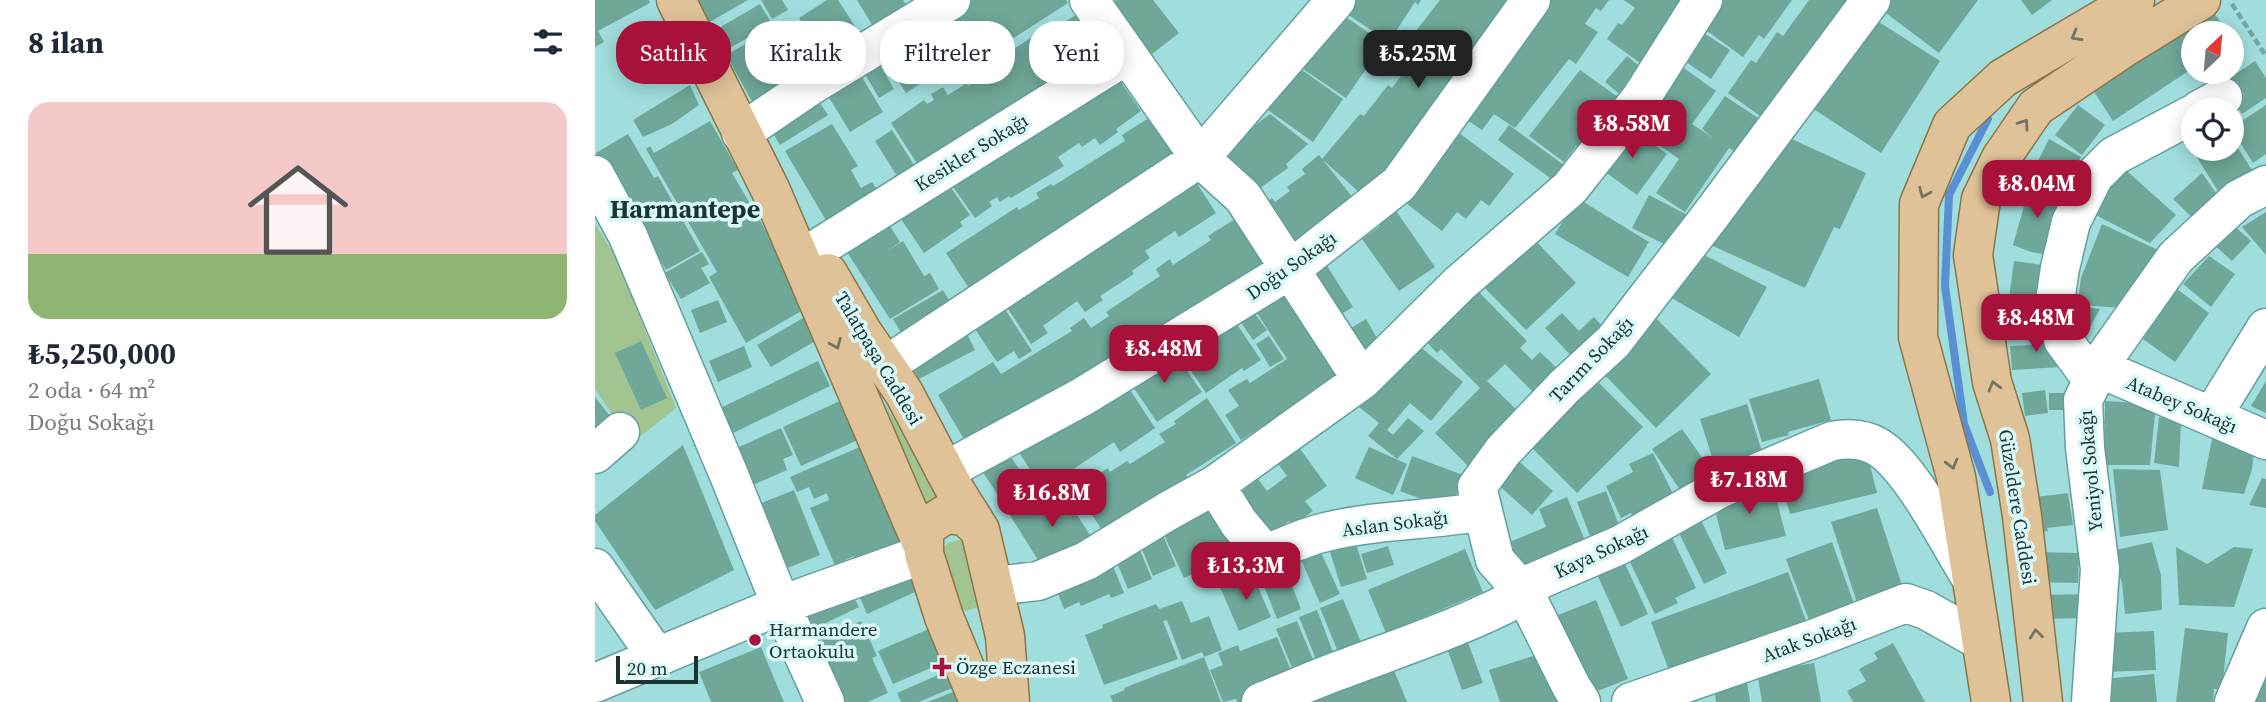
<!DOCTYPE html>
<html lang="tr">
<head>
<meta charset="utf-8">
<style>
	body { margin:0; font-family:"Source Serif 4",serif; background:#f6f6f7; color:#1f2937; height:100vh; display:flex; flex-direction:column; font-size:26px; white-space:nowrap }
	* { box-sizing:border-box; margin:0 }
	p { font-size:23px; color:#747a83 }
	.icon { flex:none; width:38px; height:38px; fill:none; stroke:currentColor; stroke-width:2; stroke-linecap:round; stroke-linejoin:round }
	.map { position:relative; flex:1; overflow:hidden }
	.sheet { display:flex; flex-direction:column; background:#fff; width:595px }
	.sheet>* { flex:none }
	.guide { position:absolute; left:21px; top:21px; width:665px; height:63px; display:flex; gap:14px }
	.needle { width:46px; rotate:26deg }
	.tools { position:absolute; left:1586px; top:21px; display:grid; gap:14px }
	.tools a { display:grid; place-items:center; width:63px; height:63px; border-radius:50%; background:#fff; box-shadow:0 4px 18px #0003; font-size:35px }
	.scale { position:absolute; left:21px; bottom:18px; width:82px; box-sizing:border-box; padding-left:7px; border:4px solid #1a3434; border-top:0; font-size:19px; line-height:24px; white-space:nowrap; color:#1a3434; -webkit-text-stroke:5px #daf8f8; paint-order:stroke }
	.price { position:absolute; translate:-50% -60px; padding:0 16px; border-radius:14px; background:#a81139; color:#fff; font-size:23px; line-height:46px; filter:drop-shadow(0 2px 4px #0008) }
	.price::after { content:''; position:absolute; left:50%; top:42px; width:21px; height:16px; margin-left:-10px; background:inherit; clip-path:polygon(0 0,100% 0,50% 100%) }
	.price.on { background:#222; color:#fff }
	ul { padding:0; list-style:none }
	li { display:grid; align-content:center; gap:14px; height:371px; padding:0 28px }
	li span { display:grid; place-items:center; height:217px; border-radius:21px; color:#555 }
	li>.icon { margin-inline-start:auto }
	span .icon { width:126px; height:126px; fill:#fffc; stroke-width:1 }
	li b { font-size:30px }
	h2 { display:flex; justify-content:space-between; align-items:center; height:84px; padding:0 28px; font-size:30px }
	.pill { padding:0 24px; border-radius:28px; background:#fff; box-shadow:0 4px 18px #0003; font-size:24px; line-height:63px }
	.pill.on { background:#a81139; color:#fff }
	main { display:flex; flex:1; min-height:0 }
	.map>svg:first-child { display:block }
</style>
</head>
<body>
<main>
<section class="sheet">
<h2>8 ilan<svg class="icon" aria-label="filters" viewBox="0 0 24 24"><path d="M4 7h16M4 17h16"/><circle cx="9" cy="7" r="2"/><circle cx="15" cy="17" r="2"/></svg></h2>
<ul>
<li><span style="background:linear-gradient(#f6c9c9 70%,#8fb573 0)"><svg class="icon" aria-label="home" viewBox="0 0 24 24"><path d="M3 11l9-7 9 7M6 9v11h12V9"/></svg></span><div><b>₺5,250,000</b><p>2 oda · 64 m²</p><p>Doğu Sokağı</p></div></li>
</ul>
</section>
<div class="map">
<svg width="1671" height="702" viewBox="0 0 1671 702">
	<rect width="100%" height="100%" fill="#a0dedd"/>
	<!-- green -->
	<path fill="#a2c491" d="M0 224 21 257 81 408 37 443 0 389Z
		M290 404 353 508 332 517Z
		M365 540 372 543 386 606 371 611 364 608 346 552C351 543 355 541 365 540Z"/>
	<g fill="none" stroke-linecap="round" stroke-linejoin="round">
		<!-- stream -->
		<path stroke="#5a8fd3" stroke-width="8" d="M1393 119 1354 195 1350 286 1369 424 1395 492"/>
	</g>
	<!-- building -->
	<path fill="#6fa798" d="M0 0H54L55 3 3 31 9 42 0 47Z
		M99 0H153L113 23Z
		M166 0H187L193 10 177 19Z
		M232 0H243L269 40 234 63 204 18Z
		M262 0H308L318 15 282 33Z
		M366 0H471L473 3 417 39 413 34 359 69 330 24Z
		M521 0H558L584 33 557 54 517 3Z
		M756 0H826L823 5 820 2 794 42 749 12Z
		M845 0H929L775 202 727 159 765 114 769 116 793 85 797 88 809 72 797 62Z
		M942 0H1014L1006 11 1001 8 990 24 1003 32 981 64 974 59 920 128 899 114 887 130 863 114Z
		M1029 0H1104L1059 73 1012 39 1023 23 1027 25 1040 8Z
		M1117 0H1197L1169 39 1164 35 1148 57 1101 23Z
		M1214 0H1272L1168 118 1133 93 1156 60 1161 63 1182 32 1188 36Z
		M1283 0H1383L1344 53 1279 4Z
		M1426 0H1457L1437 15Z
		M165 4 177 24 128 52 117 32Z
		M1613 4 1633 33H1598V68L1518 121 1494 84Z
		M739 9 789 43 751 98 702 65Z
		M1270 13 1345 61 1286 153 1211 104Z
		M481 15 509 59 323 165 296 123 329 100 332 104 339 100 336 94 348 87 353 95 372 83 373 86 405 63 402 60 454 26 457 30Z
		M327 25 357 71 341 82 337 76 311 93 285 52Z
		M179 28 197 60 200 59 214 83 163 112 131 55Z
		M1101 28 1135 50 1116 79 1082 56Z
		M279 55 299 89 284 98 264 64Z
		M1032 56 1050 71 1028 97 1010 82Z
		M1079 61 1121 91 1097 124 1118 138 1107 129 1130 96 1169 122 1142 153 1134 148 1090 212 1061 193 1084 159 1057 140 1077 110 1095 121 1055 93Z
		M1660 61 1671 78V98L1647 114 1627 83Z
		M259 64 288 112 255 132 227 86Z
		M700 65 748 99 718 142 670 108Z
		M516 68 546 111 521 129 523 132 505 145 500 138 487 147 484 143 463 157 469 166 416 198 414 196 405 202 402 197 394 202 397 206 380 218 349 174Z
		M985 70 1027 100 991 154 981 146 969 162 934 136Z
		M95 85 104 105 77 124 48 137 38 120Z
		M217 91 233 115 185 145 170 120Z
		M1483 105 1510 125 1487 155 1460 135Z
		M1671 105V154L1658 163 1636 128Z
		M675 114 713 144 691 164 693 168 658 193 627 150Z
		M557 116 589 166 379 296 351 253 422 207 424 210 444 198 441 193 456 184 458 186 530 141 527 135Z
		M115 121 143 170 137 173 215 306 151 343 114 277 122 272 51 149 55 146 59 153Z
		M237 124 263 166 256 170 266 188 277 182 289 202 238 232 190 151Z
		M914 125 973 168 962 183 903 140Z
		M1032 125 1072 154 1042 195 1002 166Z
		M856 127 919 174 894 206 886 200 871 219 862 212 847 231 803 197Z
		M297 130 326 176 309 187 280 141Z
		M1179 131 1271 173 1245 229 1239 227 1210 288 1116 245Z
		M33 134 59 178 63 176 105 251 71 270 1 153Z
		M1636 137 1657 170 1623 191 1598 151 1601 149H1636Z
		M1454 139 1486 157 1469 193 1433 181Z
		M724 155 762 203 697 254 662 210 677 198 680 202 695 191 692 187 710 174 707 169Z
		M1523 163 1581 215 1555 243 1491 210Z
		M594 171 621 213 584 237 580 231 550 251 555 258 537 271 539 274 505 296 508 300 490 312 482 301 448 326 453 333 436 344 406 298Z
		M1607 173 1628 203 1602 222 1578 199Z
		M350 179 375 215 365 222 368 226 329 253 297 206Z
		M1435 185 1468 197 1448 254 1436 252 1418 245Z
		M1054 195 1102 220 1085 252 1037 228Z
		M982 198 1054 242 1033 277 960 234Z
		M799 208 840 267 804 291 767 239 785 226 781 221Z
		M653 211 686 262 379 456 343 395 398 362 406 374 477 331 475 328 489 318 496 328 514 316 511 312 565 276 561 269 575 259 578 265 616 240 613 236Z
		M286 212 305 242 291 252 308 241 329 276 335 273 344 289 295 319 243 238Z
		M1671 212V255L1647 227Z
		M1635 222 1656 241 1637 261 1616 242Z
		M1507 224 1563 250 1527 308 1486 305 1483 299 1486 278Z
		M933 233 981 283 931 330 883 281Z
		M1101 251 1172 287 1144 337 1068 293Z
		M107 252 114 264 106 268 115 283 86 299 70 273Z
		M1614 256 1640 274 1616 307 1588 284Z
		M727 258 758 307 736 320 706 271Z
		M1419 261 1447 265 1442 302 1414 298Z
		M693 277 758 377 682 425 679 419 646 440 630 415 644 406 633 390 652 379 655 383 692 359 654 301Z
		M876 284 932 341 925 348 937 360 945 352 968 374 944 398 910 364 892 381 932 420 879 472 840 433 885 388 846 349 842 353 825 335Z
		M1582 289 1614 313 1580 362 1548 339Z
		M348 290 361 312 311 341 298 319Z
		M123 300 132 322 105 333 96 310Z
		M404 300 437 351 424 359 419 351 402 362 374 320Z
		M652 303 672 330 658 340 639 312Z
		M1469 304 1505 309 1489 338Z
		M633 311 666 360 649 371 647 368 611 393 580 347Z
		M967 313 984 331 999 317 1014 334 983 363 950 328Z
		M1057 314 1116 374 1061 428 1002 367Z
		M213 315 227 337 176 367 162 345Z
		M771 319 790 352 768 366 748 333Z
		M367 324 380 350 324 379 310 354Z
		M1462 335 1465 367 1417 370 1415 346 1440 345 1439 337Z
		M674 336 689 359 675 367 661 344Z
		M812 336 868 382 836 421 815 403 792 430 798 435 813 418 829 431 802 459 773 436 784 423 758 402Z
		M46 341 72 398 46 410 20 353Z
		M149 346 157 367 123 382 114 361Z
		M576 348 607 392 562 422 532 378Z
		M223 361 235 386 128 438 115 413Z
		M993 372 1048 427 982 493 927 438Z
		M528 379 560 428 525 452 519 442 468 476 464 470 444 483 419 445Z
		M1224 379 1236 420 1193 432 1194 435 1167 442 1154 399Z
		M1671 381V413L1656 406Z
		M1450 390 1453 413 1430 416 1427 393Z
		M1454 393H1475V410H1454Z
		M0 397 18 420 0 430Z
		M612 398 641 443 591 475 593 478 511 536 480 489 513 468 515 472 532 461 535 464 570 442 564 434 581 424 579 421Z
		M247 400 265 439 206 466 188 427Z
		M1510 401 1561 404 1555 465H1509Z
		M1152 404 1169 458 1122 473 1105 419Z
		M1564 417 1586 422 1584 467 1559 463Z
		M186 428 198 455 188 459 192 470 151 488 135 451Z
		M1087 429 1122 479 1092 500 1057 449Z
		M1618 434 1660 445 1657 469 1649 494 1607 489Z
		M695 435 732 486 710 501 718 511 698 526 694 521 665 542 635 500 663 479 672 491 692 476 674 451Z
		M88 445 139 570 60 610 0 521V515Z
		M1270 445 1282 493 1195 514 1183 471Z
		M267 446 313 540 261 562 259 556 240 565 215 508 234 500 232 493 219 499 214 487 202 492 195 477Z
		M774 447 812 464 798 495 760 478Z
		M410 448 436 487 409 504 383 465Z
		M1058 453 1082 502 1044 528 1036 513 1026 518 1011 486 1038 472 1034 464Z
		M817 456 868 475 856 510 805 491Z
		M920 458 958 491 937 515 900 482Z
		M1518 469 1565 470 1573 530 1525 537Z
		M1667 478 1671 479V508L1654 505Z
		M462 482 501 545 453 576 413 512Z
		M1177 482 1191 536 1130 550 1117 497Z
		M199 490 225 555 180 573 154 508Z
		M1011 491 1025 528 996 539 982 502Z
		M1473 493 1478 525 1452 528 1453 531 1437 533 1432 498Z
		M610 497 655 554 619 571 616 565 589 578 563 522Z
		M972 497 993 548 916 573 905 546 951 527 944 509Z
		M1282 508 1312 601 1266 615 1236 522Z
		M1102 512 1132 573 1109 584 1079 523Z
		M1073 529 1101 588 1080 598 1083 603 1060 614 1034 560 1057 549 1052 539Z
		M567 533 581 566 558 576 544 542Z
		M1237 542 1263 615 1218 631 1191 559Z
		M1557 542 1566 575 1567 610 1530 614 1527 583 1516 551Z
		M542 543 557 579 533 589 518 553Z
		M761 544 772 579 746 587 735 552Z
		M723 546 745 594 725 603 704 555Z
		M793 546 799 565 772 573 766 554Z
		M1581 547 1612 564 1639 547 1658 549 1639 607 1584 605Z
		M870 549 888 592 791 633 773 590Z
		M1440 552 1484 553 1483 583 1439 582Z
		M1027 557 1053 614 1026 627 1000 570Z
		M515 559 529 593 516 598 514 594 486 606 484 602 469 609 458 580Z
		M688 561 706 609 682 619 663 571Z
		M310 564 322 591 272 614 260 586Z
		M1193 572 1213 626 1076 676 1056 622Z
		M657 573 676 617 644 631 625 587Z
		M252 583 264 607 212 632 200 609Z
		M1494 594V618L1443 619V595Z
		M748 599 768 647 745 657 725 608Z
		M1001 600 1033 679 990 696 958 617Z
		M587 601 596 623 614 616 627 650 609 657 607 652 587 660 572 620 568 621 583 659 509 685 490 635 508 628 507 625 561 604 564 609Z
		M722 610 741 660 724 667 704 617Z
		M266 621 282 656 277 658 293 693 273 702H240L213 645Z
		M702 621 724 674 703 682 681 629Z
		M336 628 350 662 298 684 283 651Z
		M1590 628 1633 633 1627 689H1619L1618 702H1581Z
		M1559 631 1561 670 1510 672 1509 633Z
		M869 632 888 683 867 690 849 640Z
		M682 637 700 680 652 702H642L641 699 628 702 615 670 628 665 623 653 643 645 645 651Z
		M1298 643 1330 702H1258L1252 691 1271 681 1264 669 1283 659 1279 653Z
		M166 647 189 702H116L104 672Z
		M954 651 971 702H905L894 670Z
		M793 656 812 702H673Z
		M609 657 626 702H518L515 696 530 690 529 688Z
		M1671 657V702H1653Z
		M1219 663 1226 702H1167L1162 672Z
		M350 672 357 688 324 702H306L302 693Z
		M1559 674 1562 702H1512L1509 679Z
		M1152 681 1155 702H1121L1119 686Z
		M363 690 367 702H333Z"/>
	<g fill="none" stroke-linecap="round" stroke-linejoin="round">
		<!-- minor casing -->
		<g stroke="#639f9f" stroke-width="41">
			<path id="minor" d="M494 0 605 158 648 197 767 380 620 485
				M1604 110 1628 97
				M146 133 215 86 356 0
				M0 175 33 236 134 475 186 605 329 554
				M220 250 532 55
				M290 366 605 158 741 0
				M1504 368 1671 440
				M767 380 864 284 975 188 1046 98 1108 0
				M1498 381 1468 340 1460 301 1465 268 1476 222 1499 176 1519 156 1598 114
				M1617 416 1671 328
				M0 454 25 432
				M350 471 487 397 696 269 804 184 936 0
				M0 568 62 657
				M399 586 443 581 491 561 573 511 620 485 644 523 670 554C690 547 711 536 731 532 783 519 836 521 887 511
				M925 588 1025 545 1124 489 1237 441C1253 438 1268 438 1283 447 1316 467 1354 543 1376 578
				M0 683 186 605 230 702
				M666 702C694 691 722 678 751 668 812 645 873 625 930 594
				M986 702 976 686 930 594 900 560 882 487 908 451 969 387 1018 342 1116 215 1276 0
				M1036 702 1218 639 1311 603 1331 610 1386 641
				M1496 702 1505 569 1490 448 1488 400 1508 360 1581 257 1644 199 1671 185
				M1639 702 1671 628"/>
		</g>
		<!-- major casing -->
		<g stroke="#8c7648" stroke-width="41">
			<path id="major" d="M81 0 176 191 327 544
				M233 273 268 333 309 393 360 490 385 530
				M384 702 349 617 329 554V534L334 525 351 514 370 516 385 530 410 636 415 702
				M1396 702 1361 477 1323 337 1324 204 1357 125 1408 78 1540 0
				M1448 702 1427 516 1415 439 1397 382 1378 255 1386 199 1406 158 1441 107 1530 47 1606 0"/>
		</g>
		<!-- path -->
		<path stroke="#73a5a4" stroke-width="4.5" stroke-dasharray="7 3.5" stroke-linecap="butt" d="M1637 4 1671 56"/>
		<!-- minor -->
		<use href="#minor" stroke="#fff" stroke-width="38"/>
		<!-- major -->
		<use href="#major" stroke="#dfc298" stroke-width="38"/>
	</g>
	<!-- one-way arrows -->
	<defs><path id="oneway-chevron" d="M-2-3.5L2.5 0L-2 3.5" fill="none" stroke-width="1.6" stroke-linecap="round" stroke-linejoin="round" transform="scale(1.75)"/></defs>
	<g stroke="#737461">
		<use href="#oneway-chevron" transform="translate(1481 36) rotate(150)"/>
		<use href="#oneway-chevron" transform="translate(1429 124) rotate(-55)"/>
		<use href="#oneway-chevron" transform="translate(1329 193) rotate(113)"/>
		<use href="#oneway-chevron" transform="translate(241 344) rotate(67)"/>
		<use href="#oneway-chevron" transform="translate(1399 386) rotate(-105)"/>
		<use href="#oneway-chevron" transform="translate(1357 464) rotate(75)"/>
		<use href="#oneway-chevron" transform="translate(1441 634) rotate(-96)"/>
	</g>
	<!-- markers -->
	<g fill="#a81139" stroke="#daf8f8" stroke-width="2.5">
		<circle cx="160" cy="640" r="7"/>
		<path d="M343.5 656.5h7v7h7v7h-7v7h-7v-7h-7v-7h7z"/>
	</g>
	<g text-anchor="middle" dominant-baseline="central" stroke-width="7" stroke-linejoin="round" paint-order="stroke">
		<!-- street labels -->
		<g font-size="19" fill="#1a3434" stroke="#daf8f8">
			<text transform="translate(376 152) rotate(-32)">Kesikler Sokağı</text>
			<text transform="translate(696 265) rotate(-35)">Doğu Sokağı</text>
			<text transform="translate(284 358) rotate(59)">Talatpaşa Caddesi</text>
			<text transform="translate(996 359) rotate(-46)">Tarım Sokağı</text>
			<text transform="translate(1587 404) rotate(23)">Atabey Sokağı</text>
			<text transform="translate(1495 471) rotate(-95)">Yeniyol Sokağı</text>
			<text transform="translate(1423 507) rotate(81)">Güzeldere Caddesi</text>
			<text transform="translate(800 523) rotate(-7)">Aslan Sokağı</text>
			<text transform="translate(1006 551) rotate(-25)">Kaya Sokağı</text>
			<text transform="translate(1214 639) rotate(-20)">Atak Sokağı</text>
		</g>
		<!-- poi labels -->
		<g font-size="19" fill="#1a3434" stroke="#daf8f8" text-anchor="start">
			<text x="174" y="629">Harmandere<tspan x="174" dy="22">Ortaokulu</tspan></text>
			<text x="361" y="667">Özge Eczanesi</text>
		</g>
		<!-- district labels -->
		<g font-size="26" font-weight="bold" fill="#1a3434" stroke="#daf8f8">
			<text x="90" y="209">Harmantepe</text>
		</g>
	</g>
</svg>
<div class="tools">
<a><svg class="needle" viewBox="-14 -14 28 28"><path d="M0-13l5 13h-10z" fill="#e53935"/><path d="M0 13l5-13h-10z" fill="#747a83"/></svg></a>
<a><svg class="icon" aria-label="locate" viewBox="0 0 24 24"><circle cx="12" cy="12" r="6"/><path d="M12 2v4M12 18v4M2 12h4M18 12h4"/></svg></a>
</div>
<div class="scale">20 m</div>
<b class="price on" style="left:823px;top:90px">₺5.25M</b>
<b class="price" style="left:1037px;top:160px">₺8.58M</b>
<b class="price" style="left:1442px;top:220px">₺8.04M</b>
<b class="price" style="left:1441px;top:354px">₺8.48M</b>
<b class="price" style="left:569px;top:385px">₺8.48M</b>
<b class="price" style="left:1154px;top:516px">₺7.18M</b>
<b class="price" style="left:457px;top:529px">₺16.8M</b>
<b class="price" style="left:651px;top:602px">₺13.3M</b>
<div class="guide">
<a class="pill on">Satılık</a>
<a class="pill">Kiralık</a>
<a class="pill">Filtreler</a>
<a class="pill">Yeni</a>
</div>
</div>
</main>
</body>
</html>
